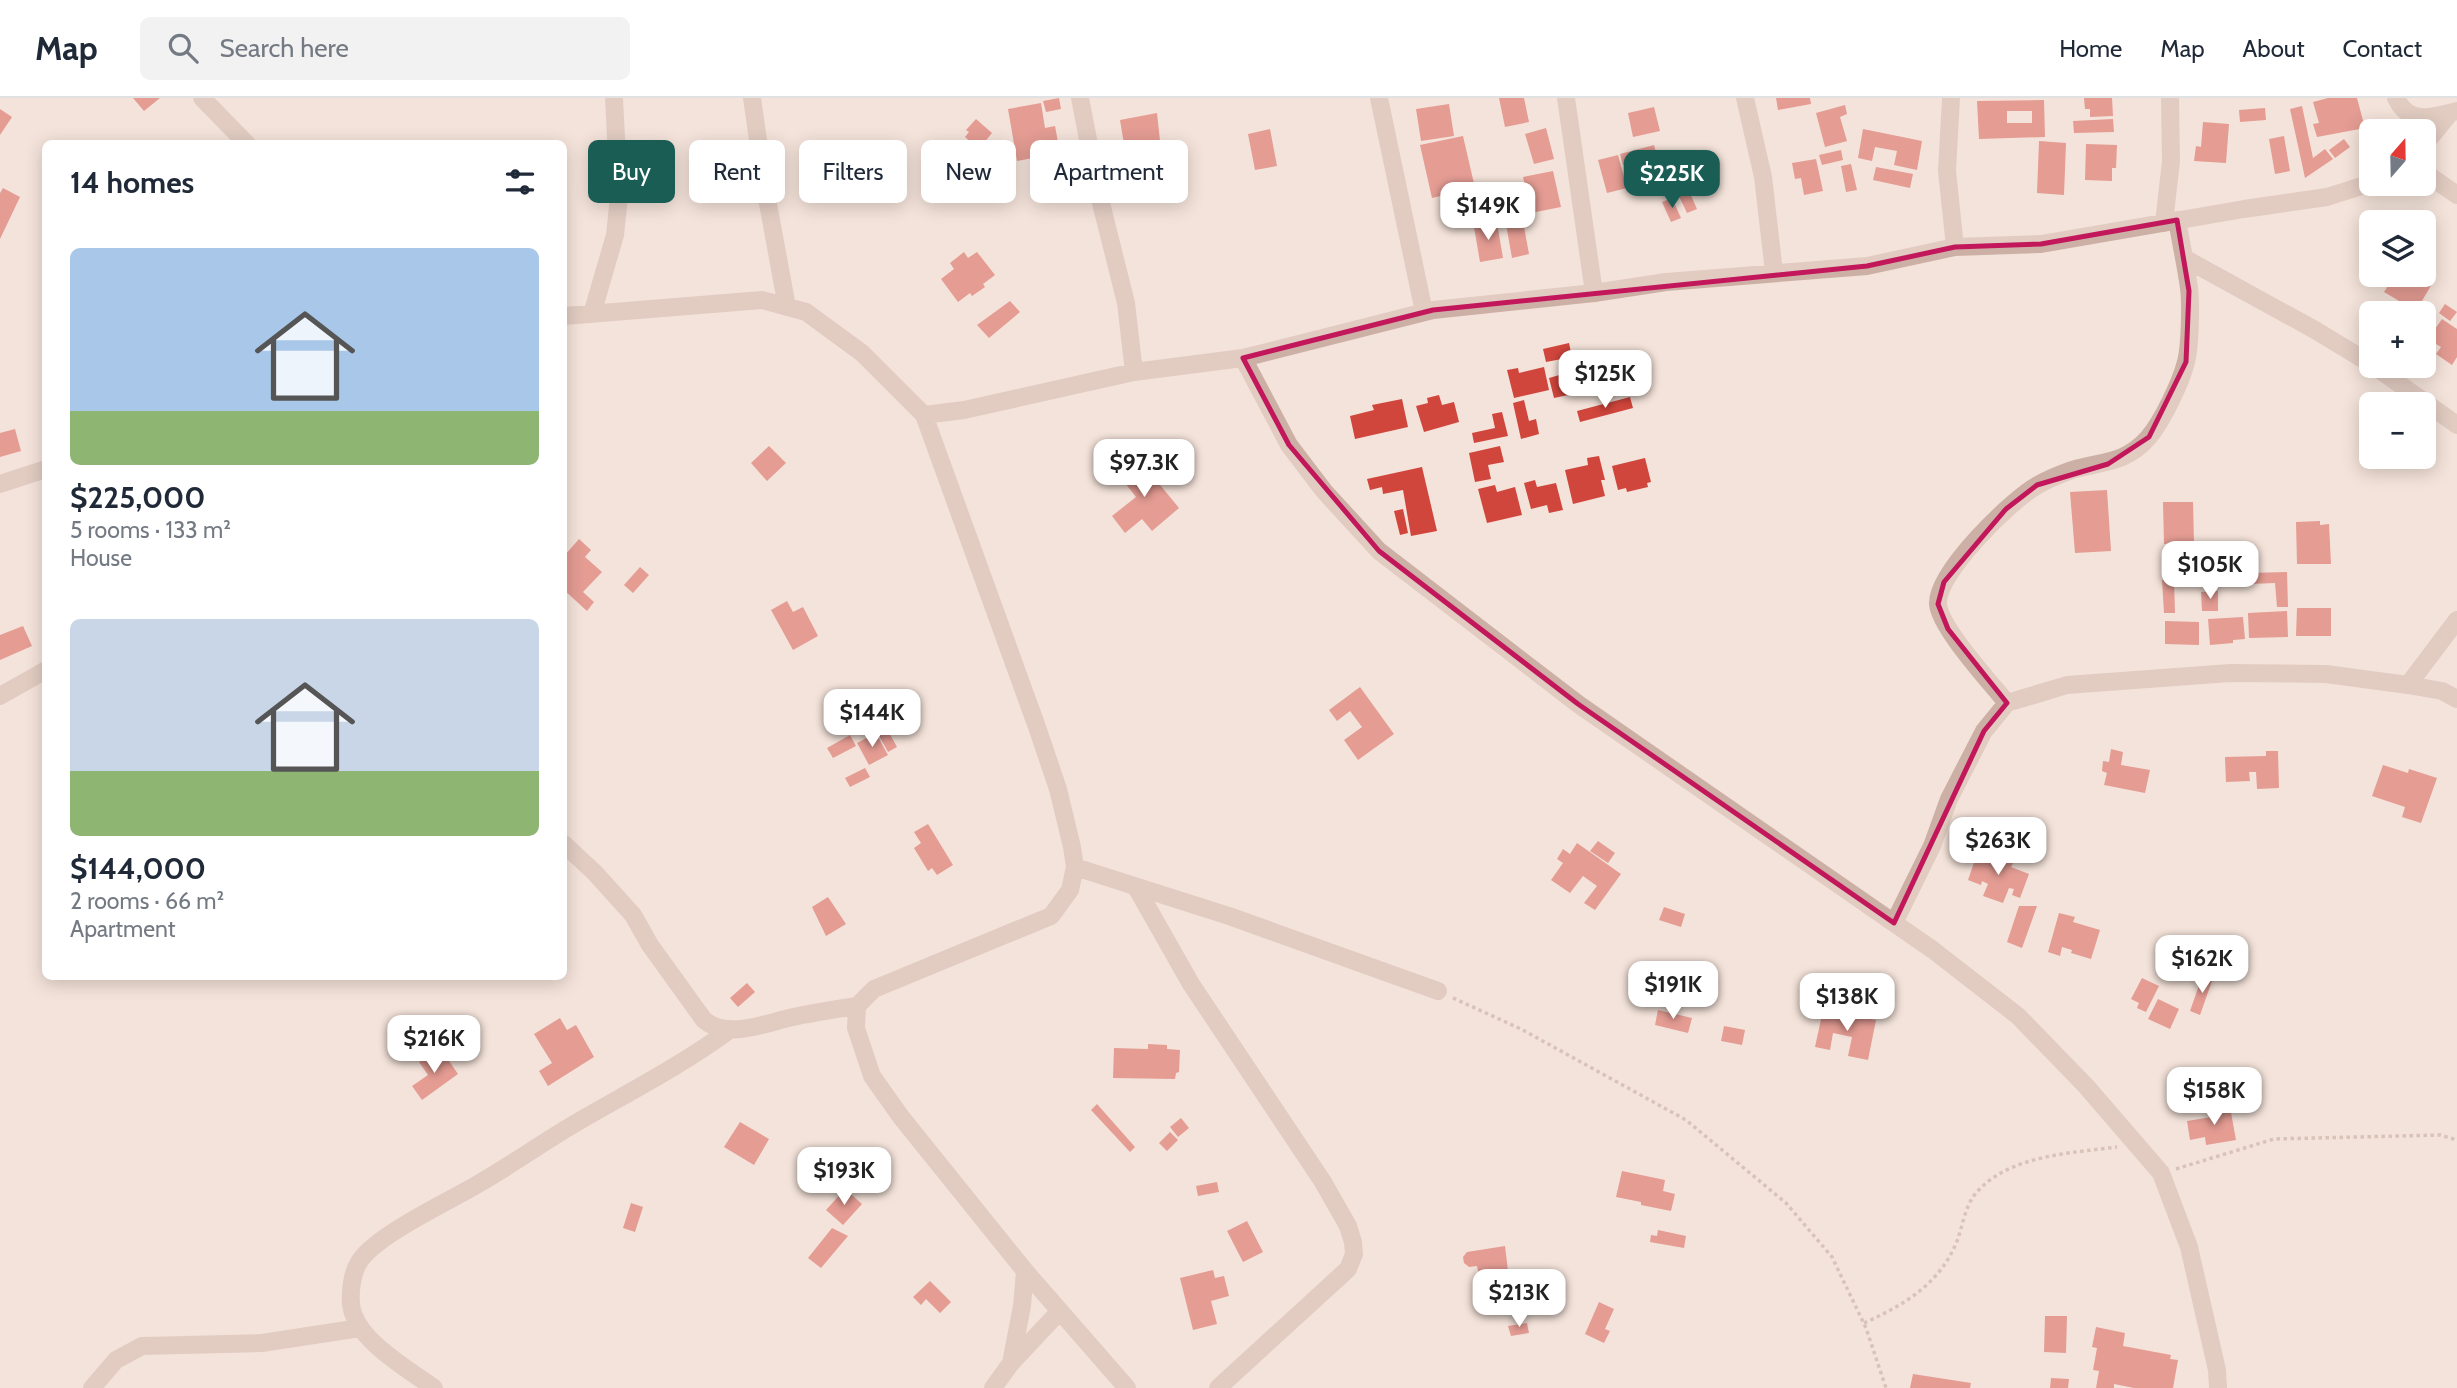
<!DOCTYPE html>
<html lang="en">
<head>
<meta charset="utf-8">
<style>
	body { margin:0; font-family:Cabin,sans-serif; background:#f2f2f3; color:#1f2937; height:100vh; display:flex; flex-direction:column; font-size:26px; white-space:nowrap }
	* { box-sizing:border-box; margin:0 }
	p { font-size:23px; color:#747a83 }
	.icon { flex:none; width:38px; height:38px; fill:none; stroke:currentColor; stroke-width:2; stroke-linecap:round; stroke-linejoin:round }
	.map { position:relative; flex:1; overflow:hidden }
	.sheet { position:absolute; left:42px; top:42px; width:525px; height:840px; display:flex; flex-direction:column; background:#fff; border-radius:10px; box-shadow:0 4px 18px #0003 }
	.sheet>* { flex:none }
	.guide { position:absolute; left:588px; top:42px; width:665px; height:63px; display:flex; gap:14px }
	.needle { width:46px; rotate:20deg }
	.buttons { position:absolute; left:2359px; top:21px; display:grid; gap:14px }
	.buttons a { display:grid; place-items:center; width:77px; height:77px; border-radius:10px; background:#fff; box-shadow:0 4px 18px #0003; font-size:35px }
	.price { position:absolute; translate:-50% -60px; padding:0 16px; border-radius:14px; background:#fff; color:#222; font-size:23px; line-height:46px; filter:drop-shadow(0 2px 4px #0008) }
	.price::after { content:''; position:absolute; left:50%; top:42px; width:21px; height:16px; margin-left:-10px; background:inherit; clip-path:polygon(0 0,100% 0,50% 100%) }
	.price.current { background:#195d55; color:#fff }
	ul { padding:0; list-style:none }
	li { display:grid; align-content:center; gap:14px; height:371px; padding:0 28px }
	li span { display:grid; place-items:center; height:217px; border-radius:10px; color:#555 }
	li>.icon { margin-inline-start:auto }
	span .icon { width:126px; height:126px; fill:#fffc; stroke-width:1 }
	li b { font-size:30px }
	h2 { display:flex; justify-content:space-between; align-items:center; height:84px; padding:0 28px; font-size:30px }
	.pill { padding:0 24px; border-radius:10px; background:#fff; box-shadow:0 4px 18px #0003; font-size:24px; line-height:63px }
	.pill.current { background:#195d55; color:#fff }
	header { display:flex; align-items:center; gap:42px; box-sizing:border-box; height:98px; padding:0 35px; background:#fff; border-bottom:2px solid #e0e1e3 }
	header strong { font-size:33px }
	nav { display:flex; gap:38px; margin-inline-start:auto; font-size:24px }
	.search { width:490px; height:63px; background:#f2f2f3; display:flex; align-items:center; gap:18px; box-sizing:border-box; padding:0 24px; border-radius:10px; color:#747a83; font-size:26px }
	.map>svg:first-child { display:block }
</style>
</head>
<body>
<header>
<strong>Map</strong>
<div class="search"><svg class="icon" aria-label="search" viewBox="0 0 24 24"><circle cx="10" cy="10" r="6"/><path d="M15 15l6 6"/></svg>Search here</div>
<nav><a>Home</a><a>Map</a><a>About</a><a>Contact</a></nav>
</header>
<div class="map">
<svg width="2457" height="1290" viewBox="0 0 2457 1290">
	<rect width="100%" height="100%" fill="#f4e3da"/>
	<!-- building -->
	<path fill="#d0453c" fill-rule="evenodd" d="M133 0H160L144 13Z
		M1059 0 1061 11 1046 14 1043 3Z
		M1499 0H1524L1529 24 1505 29Z
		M1776 0H1810L1811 6 1778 12Z
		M2084 0H2112L2113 18 2090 19V11H2085Z
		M2328 0H2357L2365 30 2317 39 2313 26 2319 25 2313 4Z
		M2044 2 2045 39 1979 41 1977 3ZM2007 13H2032V25H2007Z
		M1041 5 1045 30 1055 28 1060 55 1017 63 1008 11Z
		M1449 6 1454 38 1421 43 1416 11Z
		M1845 7 1847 16 1840 19 1847 43 1825 49 1816 15Z
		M2302 8 2313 60 2325 51 2333 61 2305 80 2290 11Z
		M1654 9 1660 33 1633 39 1628 15Z
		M2265 10 2266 22 2240 24 2239 12Z
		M0 11 12 19 0 37Z
		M1157 15 1162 61 1128 70 1120 22Z
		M976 21 992 35 979 51 965 39 969 34 966 32Z
		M2113 21 2114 34 2074 35 2073 23Z
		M2203 24 2229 26 2226 65 2194 63 2196 48 2201 49Z
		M1546 30 1554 61 1534 66 1525 36Z
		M1270 31 1277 68 1255 72 1248 36Z
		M1863 31 1922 43 1917 72 1894 67 1897 53 1875 49 1872 63 1858 60Z
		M1463 38 1475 90 1432 100 1420 47Z
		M2284 38 2290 73 2275 76 2269 41Z
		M2344 41 2350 49 2335 60 2329 52Z
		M2039 43 2066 45 2064 97 2037 95Z
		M2086 46 2117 47 2116 70H2112V83L2085 82Z
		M1654 47 1657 58 1623 67 1620 56Z
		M1841 52 1843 62 1822 67 1819 57Z
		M1618 57 1627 90 1607 95 1598 62Z
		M1663 58 1669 80 1631 90 1628 81 1657 73 1654 61Z
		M1816 61 1823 93 1804 97 1801 80 1795 81 1792 65Z
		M1851 66 1857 92 1846 94 1841 68Z
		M1876 69 1913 76 1910 90 1873 82Z
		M1553 73 1561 109 1531 115 1523 79Z
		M3 90 20 99 0 141V95Z
		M1689 93 1697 111 1687 115 1679 98Z
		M1672 100 1681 120 1671 124 1662 104Z
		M1489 107 1492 121 1460 128 1457 114Z
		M1523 123 1529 156 1512 160 1506 126Z
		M1497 125 1503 160 1480 164 1474 129Z
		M964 154 968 160 977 154 995 177 983 186 985 189 972 198 970 195 958 204 941 181 954 171 950 165Z
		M2395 177H2416L2432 186 2416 213 2384 194Z
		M1010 203 1020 214 989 240 977 227Z
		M2445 206 2457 214 2450 223 2439 215Z
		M2442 221 2457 231V259L2452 267 2436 256 2441 249 2428 241Z
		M1569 245 1572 259 1546 264 1543 251Z
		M1544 269 1549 292 1514 300 1507 272 1518 270 1519 275Z
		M1563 276 1568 297 1554 300 1549 280Z
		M1439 297 1442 307 1454 304 1459 324 1424 334 1416 308 1428 305 1427 300Z
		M1630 299 1633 310 1580 324 1577 313Z
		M1402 301 1408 329 1355 341 1350 318 1374 312 1372 307Z
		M1524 302 1529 323 1536 321 1539 336 1521 341 1513 305Z
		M1502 314 1508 338 1474 345 1472 335 1495 330 1492 316Z
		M15 331 21 353 0 359V335Z
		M769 348 786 365 767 383 751 365Z
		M1500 348 1504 364 1488 367 1491 381 1475 384 1469 355Z
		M1599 358 1605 382H1601L1605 398 1573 406 1565 372 1588 367 1587 360Z
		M1138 360 1179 410 1152 433 1142 421 1125 435 1112 418 1136 399 1118 376Z
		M1645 360 1651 384 1647 385 1648 389 1627 394 1626 390 1618 392 1612 368Z
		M1422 369 1437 433 1411 438 1403 392 1383 396 1382 389 1370 392 1367 381Z
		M1535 382 1537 389 1556 385 1563 412 1549 415 1547 407 1531 411 1524 385Z
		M1495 387 1497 394 1515 389 1522 417 1487 425 1478 391Z
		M2107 392 2111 453 2075 455 2070 394Z
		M2163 404H2193L2194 445 2164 446Z
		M1403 411 1408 435 1400 437 1394 413Z
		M2320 423V427L2329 426 2331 466H2297L2296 424Z
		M579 441 591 452 585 459 602 474 583 494 594 504 587 513 564 492V466L566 464 564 458Z
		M640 469 649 477 633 495 624 487Z
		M2287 474 2288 509H2277L2275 485 2250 486 2249 475Z
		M2162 482H2174L2175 515H2164Z
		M2218 493V513H2202L2201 494Z
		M787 503 793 514 803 509 818 538 793 552 771 512Z
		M2297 510H2331V538H2296Z
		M2287 513 2288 539 2249 540 2248 515Z
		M2243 519 2245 541 2233 542V545L2210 547 2208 521Z
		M2165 523 2199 524V547L2165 546Z
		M23 528 32 548 0 562V537Z
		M1360 589 1394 636 1358 662 1344 642 1362 629 1350 613 1337 623 1329 612Z
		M887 631 897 649 888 654 878 636Z
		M876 635 888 657 869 667 857 645Z
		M850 637 856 648 833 660 827 650Z
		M2111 651 2123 654 2121 667 2150 672 2145 695 2104 687 2107 675 2102 673 2103 663 2109 664Z
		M2266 653H2278L2279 690 2257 691 2256 674H2249L2250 683 2226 684 2225 659 2266 658Z
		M2383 667 2408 675 2409 671 2437 680 2421 725 2402 719 2405 709 2372 698Z
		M865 670 870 679 850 689 845 680Z
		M928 726 953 767 937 777 932 770 928 773 914 750 921 745 914 734Z
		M1598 743 1615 755 1608 765 1590 753Z
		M1577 745 1621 776 1595 812 1584 805 1597 788 1583 778 1570 795 1551 782 1563 765 1557 761 1563 751 1570 756Z
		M1993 755 2014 763 2011 769 2029 776 2020 800 2012 797 2014 791 2009 790 2003 805 1983 798 1988 786 1982 783 1981 787 1968 782 1977 756 1991 761Z
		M828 799 846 826 826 838 812 809Z
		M2019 808H2037L2022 850 2007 844Z
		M1664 809 1685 816 1681 829 1659 822Z
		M2059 815 2075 819 2073 824 2100 832 2091 861 2071 855 2072 852 2062 849 2060 858 2048 854Z
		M2203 876 2213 880 2200 917 2190 913Z
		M2142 880 2159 888 2146 914 2137 910 2139 905 2131 901Z
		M747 885 755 894 738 909 730 900Z
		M2158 901 2179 911 2170 931 2148 921Z
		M1658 912 1692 920 1688 935 1655 927Z
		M1823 912 1876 922 1868 962 1848 958 1852 939 1833 935 1830 952 1815 949Z
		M560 920 567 932 576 927 594 959 548 988 539 973 552 965 534 936Z
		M1724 928 1745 932 1742 947 1721 943Z
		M1148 946 1167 947V951L1180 952 1179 974 1176 975 1175 981 1113 980 1114 950 1148 951Z
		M434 954 441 964 447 960 458 976 422 1002 412 988 428 977 419 964Z
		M1097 1006 1135 1049 1130 1054 1091 1012Z
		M2230 1009 2236 1042 2206 1047 2205 1039 2190 1042 2187 1023 2212 1019 2211 1012Z
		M1181 1020 1189 1030 1178 1039 1170 1029Z
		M740 1024 769 1041 754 1067 724 1049Z
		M1170 1034 1178 1042 1167 1053 1159 1045Z
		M1622 1073 1665 1082 1663 1093 1675 1096 1671 1113 1641 1107V1104L1616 1099Z
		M1217 1084 1219 1094 1198 1098 1196 1088Z
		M845 1091 862 1106 843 1127 826 1112Z
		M631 1105 643 1109 635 1134 623 1130Z
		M1247 1123 1263 1154 1243 1164 1227 1133Z
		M832 1130 848 1138 821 1170 808 1160Z
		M1658 1132 1686 1138 1684 1150 1650 1144 1651 1137 1657 1138Z
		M1505 1148 1508 1173 1479 1177 1477 1168 1469 1169 1464 1165 1463 1159 1467 1154Z
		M1213 1172 1215 1180 1224 1178 1229 1198 1211 1203 1217 1226 1193 1232 1180 1180Z
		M930 1183 951 1204 940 1215 926 1201 921 1207 913 1199Z
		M1599 1204 1614 1211 1605 1231 1610 1233 1604 1245 1585 1236Z
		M2045 1218H2067L2066 1255 2044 1254Z
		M1527 1225 1529 1235 1511 1238 1508 1228Z
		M2096 1229 2125 1235 2123 1248 2171 1257 2170 1261 2178 1262 2173 1290H2134L2114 1286V1290H2096L2099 1273 2093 1272 2097 1250 2092 1249Z
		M1913 1276 1971 1285 1970 1290H1910Z
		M2051 1280 2069 1281 2068 1290H2050Z"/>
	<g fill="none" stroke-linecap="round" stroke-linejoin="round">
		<!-- path -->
		<path stroke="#b9998f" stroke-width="3.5" stroke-dasharray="3.5 3.5" stroke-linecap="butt" d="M1453 900 1521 931 1686 1022 1786 1105 1832 1159 1866 1230 1886 1290
			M2176 1071 2274 1041 2440 1037 2457 1042
			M1864 1225C1904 1207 1940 1186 1957 1143 1963 1127 1965 1107 1977 1094 2009 1057 2072 1055 2117 1049"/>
		<!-- minor -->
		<path stroke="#cdb0a5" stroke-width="18" d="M202 0 247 46
			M752 0 764 84 787 209
			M1080 0 1098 93 1126 205 1134 274
			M1379 0 1424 214
			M1566 0 1594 195
			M1745 0 1763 79 1774 174
			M1951 0 1947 73 1955 149
			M2396 0C2409 28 2433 19 2457 13
			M2424 47 2450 15
			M2424 74 2457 97
			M2164 125 2171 63 2170 0
			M2184 160 2315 232 2371 266
			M592 216 615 137 619 99 614 0
			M564 218 762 202 806 214 862 255 924 317 1037 629 1058 691 1072 749 1075 769 1070 792 1051 818 874 891 857 908 856 930 872 978 901 1019 1025 1173 1127 1290
			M1243 260 1289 347 1324 393 1379 453 1578 606 1933 852 2018 918 2086 988 2161 1075 2189 1149 2217 1272 2218 1290
			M2374 268 2457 327
			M924 317 964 312 1134 274 1243 260 1433 212 1594 195 1666 184 1867 168 1955 149 2041 146 2244 111 2327 99 2371 85
			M0 386 46 371
			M2408 587 2457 522
			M0 598 46 572
			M2007 605C1991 585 1940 530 1938 506 1936 475 2012 401 2038 387 2048 381 2061 376 2072 372 2102 363 2125 366 2148 340 2162 324 2181 284 2186 264 2190 249 2191 206 2189 190 2186 168 2181 145 2177 122
			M564 746 595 775 633 817 650 847 704 922C729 943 770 923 798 918 818 914 838 911 857 908
			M1075 769 1229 818 1438 893
			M1136 789 1191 886 1323 1084 1348 1128 1353 1144 1354 1156 1348 1171 1218 1290
			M1894 825 1932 748 1949 701 1984 633 2007 605 2067 587 2230 575 2326 576 2408 587 2442 593 2457 601
			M1011 1265 1022 1208 1025 1173
			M92 1290 116 1262 142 1248 262 1245 360 1230
			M434 1290C408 1271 354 1241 351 1206 350 1193 352 1175 359 1164 376 1137 448 1104 478 1086 513 1066 546 1042 581 1022 633 992 682 967 731 931
			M993 1290 1011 1265 1059 1214"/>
	</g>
	<!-- marked area -->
	<path d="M0 0H2457V1290H0ZM2177 122 2189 193 2186 264 2149 339 2108 366 2037 387 2006 411 1944 484 1938 506 1948 531 2007 605 1984 633 1894 825 1578 606 1379 453 1289 347 1243 260 1433 212 1867 168 1955 149 2041 146Z" fill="#f4e3da" fill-opacity=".55" fill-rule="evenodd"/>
	<path fill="none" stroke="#c2185b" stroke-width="5" stroke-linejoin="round" d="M2177 122 2189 193 2186 264 2149 339 2108 366 2037 387 2006 411 1944 484 1938 506 1948 531 2007 605 1984 633 1894 825 1578 606 1379 453 1289 347 1243 260 1433 212 1867 168 1955 149 2041 146Z"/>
</svg>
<div class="buttons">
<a><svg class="needle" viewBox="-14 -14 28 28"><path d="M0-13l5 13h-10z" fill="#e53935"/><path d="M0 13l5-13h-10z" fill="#747a83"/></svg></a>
<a><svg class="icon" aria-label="layers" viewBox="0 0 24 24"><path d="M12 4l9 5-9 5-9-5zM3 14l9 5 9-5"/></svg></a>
<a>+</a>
<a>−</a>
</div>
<b class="price current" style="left:1672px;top:112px">$225K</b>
<b class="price" style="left:1488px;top:144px">$149K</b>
<b class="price" style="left:1605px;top:312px">$125K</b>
<b class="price" style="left:1144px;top:401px">$97.3K</b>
<b class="price" style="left:2210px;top:503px">$105K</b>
<b class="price" style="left:872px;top:651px">$144K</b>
<b class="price" style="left:1998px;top:779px">$263K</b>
<b class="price" style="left:2202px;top:897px">$162K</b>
<b class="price" style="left:1673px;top:923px">$191K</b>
<b class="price" style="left:1847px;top:935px">$138K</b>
<b class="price" style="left:434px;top:977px">$216K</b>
<b class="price" style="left:2214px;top:1029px">$158K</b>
<b class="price" style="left:844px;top:1109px">$193K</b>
<b class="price" style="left:1519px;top:1231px">$213K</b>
<div class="guide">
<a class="pill current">Buy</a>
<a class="pill">Rent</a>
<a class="pill">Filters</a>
<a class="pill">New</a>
<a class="pill">Apartment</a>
</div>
<section class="sheet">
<h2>14 homes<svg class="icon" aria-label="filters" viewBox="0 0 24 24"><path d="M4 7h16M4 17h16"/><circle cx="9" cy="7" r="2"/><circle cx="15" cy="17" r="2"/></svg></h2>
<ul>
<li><span style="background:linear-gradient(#a9c7e8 75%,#8fb573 0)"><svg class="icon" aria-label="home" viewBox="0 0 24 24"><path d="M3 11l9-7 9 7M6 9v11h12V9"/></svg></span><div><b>$225,000</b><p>5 rooms · 133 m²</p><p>House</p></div></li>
<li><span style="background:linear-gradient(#c9d6e8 70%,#8fb573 0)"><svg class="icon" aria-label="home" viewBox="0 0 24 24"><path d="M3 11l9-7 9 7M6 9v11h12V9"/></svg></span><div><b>$144,000</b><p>2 rooms · 66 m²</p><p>Apartment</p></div></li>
</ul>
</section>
</div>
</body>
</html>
